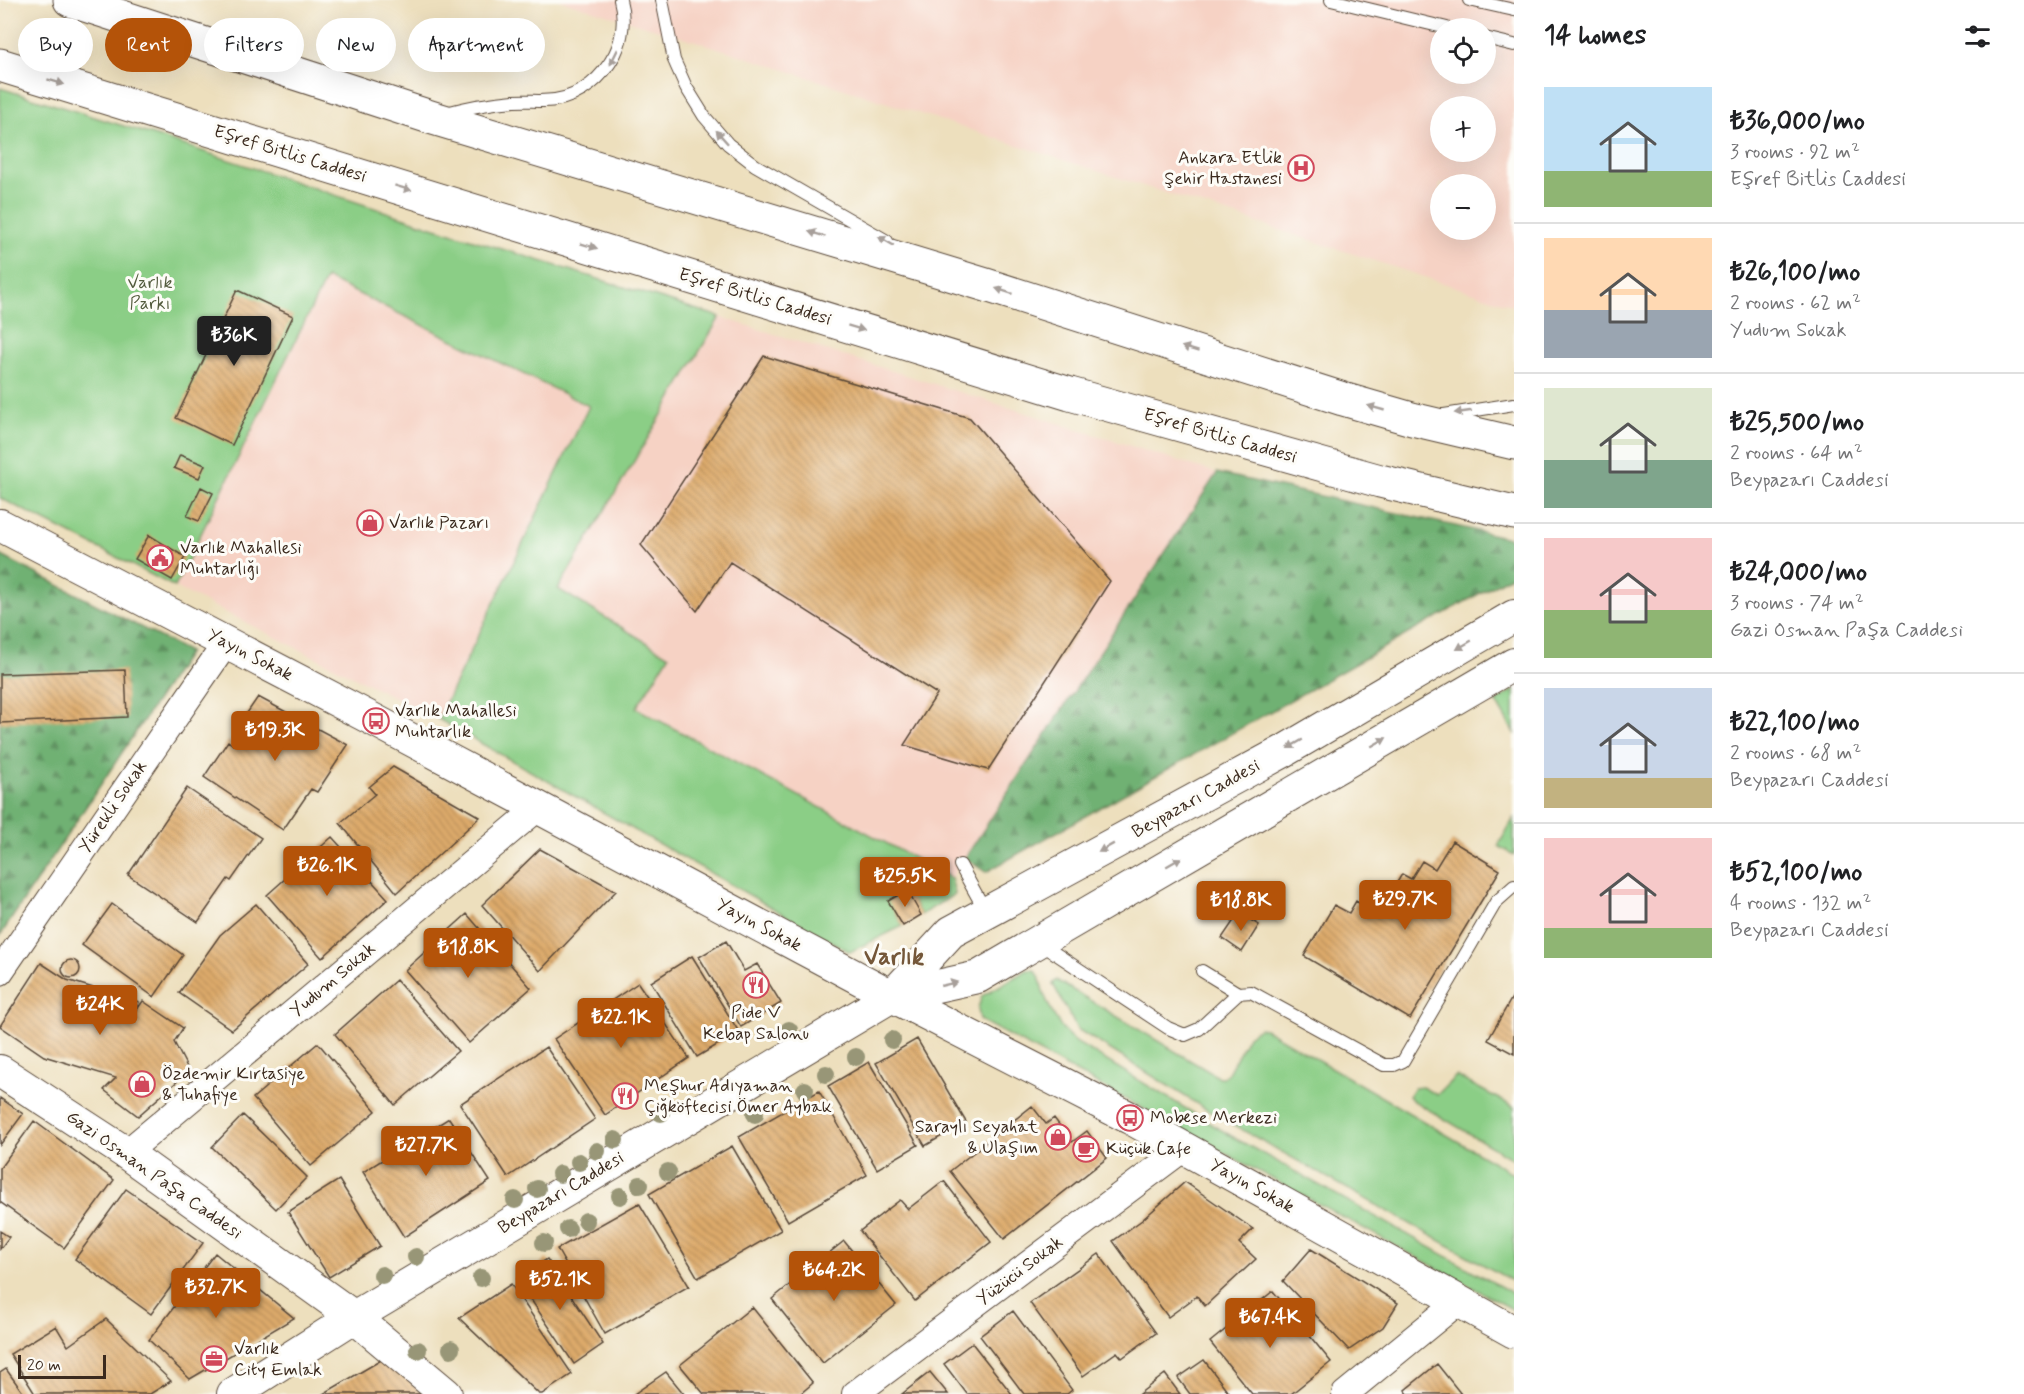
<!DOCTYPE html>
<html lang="en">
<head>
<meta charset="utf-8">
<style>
	body { margin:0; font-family:Mynerve,sans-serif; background:#f6f6f6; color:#202124; height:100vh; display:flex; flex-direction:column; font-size:22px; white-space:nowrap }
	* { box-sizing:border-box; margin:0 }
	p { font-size:20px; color:#757577 }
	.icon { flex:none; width:33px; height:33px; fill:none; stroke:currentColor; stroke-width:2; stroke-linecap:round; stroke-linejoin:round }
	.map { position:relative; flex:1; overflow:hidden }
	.sheet { display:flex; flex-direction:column; background:#fff; width:510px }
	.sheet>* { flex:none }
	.guide { position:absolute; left:18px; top:18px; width:570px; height:54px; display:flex; gap:12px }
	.controls { position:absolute; left:1430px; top:18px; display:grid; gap:12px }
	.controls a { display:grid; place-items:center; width:66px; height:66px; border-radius:50%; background:#fff; box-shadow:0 6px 24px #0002; font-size:30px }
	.scale { position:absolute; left:18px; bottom:15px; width:88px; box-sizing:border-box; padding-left:6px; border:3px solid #3b2a1e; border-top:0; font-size:16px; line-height:21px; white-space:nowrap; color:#3b2a1e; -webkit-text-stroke:4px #fdfcf7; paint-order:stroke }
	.price { position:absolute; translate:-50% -51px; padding:0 14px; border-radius:6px; background:#b45309; color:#fff; font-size:20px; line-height:39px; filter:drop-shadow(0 2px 3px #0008) }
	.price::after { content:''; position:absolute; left:50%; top:36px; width:18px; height:14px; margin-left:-9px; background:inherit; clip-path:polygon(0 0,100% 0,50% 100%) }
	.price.selected { background:#222; color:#fff }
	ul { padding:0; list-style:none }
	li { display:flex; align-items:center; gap:18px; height:150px; padding:0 30px }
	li+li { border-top:2px solid #e0e0e0 }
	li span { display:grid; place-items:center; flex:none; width:168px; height:120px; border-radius:0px; color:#555 }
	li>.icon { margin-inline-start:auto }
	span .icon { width:72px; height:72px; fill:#fffc; stroke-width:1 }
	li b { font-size:26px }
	h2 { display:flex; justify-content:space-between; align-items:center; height:72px; padding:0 30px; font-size:26px }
	.pill { padding:0 21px; border-radius:27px; background:#fff; box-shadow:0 6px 24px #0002; font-size:21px; line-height:54px }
	.pill.selected { background:#b45309; color:#fff }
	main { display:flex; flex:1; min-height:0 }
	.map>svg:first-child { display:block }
</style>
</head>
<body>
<main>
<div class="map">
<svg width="1514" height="1394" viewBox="0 0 1514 1394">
	<defs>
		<pattern id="forest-firs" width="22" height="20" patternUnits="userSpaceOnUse" patternTransform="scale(1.5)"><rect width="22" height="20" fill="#70b173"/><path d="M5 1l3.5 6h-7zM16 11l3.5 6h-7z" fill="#5d905e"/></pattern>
		<pattern id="building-back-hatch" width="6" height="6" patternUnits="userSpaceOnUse" patternTransform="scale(1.5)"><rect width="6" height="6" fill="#ddaa6b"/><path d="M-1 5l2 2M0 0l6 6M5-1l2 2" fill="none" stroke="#b48b57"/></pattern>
	</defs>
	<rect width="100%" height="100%" fill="#fdfcf7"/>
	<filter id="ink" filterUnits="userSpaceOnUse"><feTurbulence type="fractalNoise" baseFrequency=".0167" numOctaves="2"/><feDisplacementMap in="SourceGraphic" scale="12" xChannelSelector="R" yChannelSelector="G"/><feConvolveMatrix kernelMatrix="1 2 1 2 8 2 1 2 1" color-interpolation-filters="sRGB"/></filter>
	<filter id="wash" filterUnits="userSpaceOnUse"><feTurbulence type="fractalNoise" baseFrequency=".008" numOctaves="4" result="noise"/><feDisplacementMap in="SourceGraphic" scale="24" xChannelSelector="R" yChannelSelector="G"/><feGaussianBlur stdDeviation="1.35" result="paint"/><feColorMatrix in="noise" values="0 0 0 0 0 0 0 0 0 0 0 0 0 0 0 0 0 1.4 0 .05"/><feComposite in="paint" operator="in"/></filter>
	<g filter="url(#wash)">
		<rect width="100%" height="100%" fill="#eddfbd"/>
		<!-- built -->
		<path fill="#f6d2c4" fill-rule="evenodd" d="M559 0H1514V306L702 43ZM1440 28H1485V74H1440ZM1440 106H1485V152H1440ZM1440 184H1485V230H1440Z
			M325 278 590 406 438 719 175 587Z
			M720 317 1217 473 951 878 636 707 558 589Z"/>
		<!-- green -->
		<path fill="#8bce86" stroke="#637c52" stroke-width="1.5" d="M0 88 153 135 435 228 720 317 558 589 669 656 636 708 951 878 955 894 921 915 907 890 889 901 903 926 850 952 438 719 589 406 326 278 175 587 0 498Z
			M1514 690V733L1496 702Z
			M1514 818V855L1498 846Z
			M1027 970H1034C1041 975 1040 983 1043 991 1050 1011 1060 1030 1077 1043L1233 1137 1514 1294V1310L980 1020 978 1008 982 996Z
			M1056 980 1218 1077H1223L1228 1073 1248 1036 1259 1028 1265 1029 1514 1174V1282L1207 1110 1077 1029 1053 984Z
			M1456 1076 1514 1107V1160L1412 1100 1409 1096 1414 1088 1422 1087 1437 1095Z"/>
		<!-- forest -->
		<path fill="url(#forest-firs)" stroke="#566e48" stroke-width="1.5" d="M1217 473 1514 539V574L986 872 965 858Z
			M0 555 189 652 0 936Z"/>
		<g id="blocks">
			<!-- building -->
			<path fill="url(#building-back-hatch)" d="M237 290 293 316 232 445 176 418Z
				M764 356 970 418 1110 581 988 770 904 745 937 694 730 562 697 611 641 545Z
				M180 455 205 465 199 478 174 468Z
				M201 487 213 493 199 521 187 516Z
				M149 535 185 557 172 580 135 559Z
				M125 670 127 717 0 723V674Z
				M258 697 348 745 317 792 311 789 283 830 204 777 228 741 233 745 237 739 232 735Z
				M393 767 480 817 397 893 340 823 375 794 369 787Z
				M187 788 261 838 231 881 228 879 198 922 128 875Z
				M332 837 388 899 322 958 267 895Z
				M1452 841 1500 870 1410 1019 1304 956 1334 905 1349 913 1356 901 1378 915 1402 874 1411 879 1422 861 1435 869Z
				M540 849 616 891 540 971 482 905Z
				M907 890 921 915 903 926 888 901Z
				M112 904 183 955 154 997 82 945Z
				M256 904 308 964 232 1030 179 993 220 935Z
				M1239 913 1259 925 1242 952 1222 938Z
				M467 914 531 988 469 1043 405 970Z
				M726 941 744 971 757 964 781 1003 741 1027 699 957Z
				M692 956 739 1032 697 1057 651 982Z
				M62 969a9 9 0 1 1 18 0a9 9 0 1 1-18 0Z
				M41 963 67 980 139 1002 136 1011 143 1001 183 1028 174 1042 189 1071 138 1116 104 1090 116 1078 44 1056 0 1026Z
				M396 980 458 1051 395 1105 335 1034Z
				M638 983 689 1058 605 1115 554 1039Z
				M1514 994V1054L1488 1040Z
				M917 1039 966 1122 925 1146 876 1063Z
				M318 1043 376 1111 311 1166 253 1098Z
				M546 1047 595 1119 508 1177 460 1104Z
				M869 1062 918 1145 877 1169 828 1086Z
				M819 1091 867 1175 788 1221 739 1137Z
				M0 1098 23 1114 0 1145Z
				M1032 1106 1046 1124 1054 1118 1072 1142 1087 1131 1107 1158 1004 1239 950 1171Z
				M243 1115 307 1177 276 1209 212 1147Z
				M449 1118 490 1181 404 1237 363 1172Z
				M34 1121 114 1180 64 1248 0 1202V1168Z
				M732 1146 781 1230 698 1278 649 1194Z
				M339 1180 380 1246 329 1277 288 1212Z
				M944 1181 991 1242 915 1301 860 1231 900 1200 908 1209Z
				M1185 1182 1253 1229 1239 1243 1256 1259 1205 1306 1197 1296 1168 1317 1113 1241 1142 1220Z
				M126 1189 203 1243 151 1314 75 1259Z
				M639 1203 689 1286 605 1334 557 1249Z
				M0 1231 9 1237 0 1249Z
				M844 1241 896 1305 823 1363 772 1299Z
				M1311 1249 1398 1303 1383 1327 1349 1350 1283 1281Z
				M215 1253 294 1318 190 1379 149 1340Z
				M1099 1254 1156 1333 1122 1358 1117 1352 1083 1376 1030 1303Z
				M547 1259 603 1344 574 1364 517 1279Z
				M511 1284 572 1374 542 1394H539L459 1318Z
				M1273 1291 1331 1362 1291 1394H1252L1210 1342Z
				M752 1307 813 1383 800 1394H704L680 1365Z
				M1013 1311 1072 1390 1067 1394H1024L980 1336Z
				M106 1319 171 1381 150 1394H35L10 1354 56 1326 68 1346Z
				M972 1343 1012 1394H967L944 1364Z
				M383 1359 423 1394H323Z
				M1204 1360 1230 1394H1190L1178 1378Z
				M1437 1364 1461 1394H1408L1405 1390Z
				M6 1369 24 1394H0V1373Z
				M666 1372 684 1394H634Z
				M930 1372 948 1394H902Z
				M1165 1374 1180 1394H1139Z"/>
		</g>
	</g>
	<g filter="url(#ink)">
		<use href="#blocks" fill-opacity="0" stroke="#564536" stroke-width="1.5"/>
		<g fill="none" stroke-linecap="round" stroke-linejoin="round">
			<!-- service casing -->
			<g stroke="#564536" stroke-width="14">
				<path id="service" d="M662 0 674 60 686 87 704 116 728 144 755 165 887 241
					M1331 0 1447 28
					M1469 0 1514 10
					M1485 38 1514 45
					M446 113C468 107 491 103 514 101 528 100 542 102 555 100 582 96 603 77 615 54 623 38 625 17 620 0
					M1444 415 1514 404
					M960 865 986 912
					M1041 944 1168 1028 1185 1035 1199 1029 1238 993 1251 992 1384 1065H1394L1403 1061 1496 902 1514 886
					M1202 971 1238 993"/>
			</g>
			<!-- minor casing -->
			<g stroke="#564536" stroke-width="28">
				<path id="minor" d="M0 972 226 643
					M126 1153 539 807
					M855 1394 1184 1148
					M1345 1394 1459 1301"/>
			</g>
			<!-- tertiary casing -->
			<g stroke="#564536" stroke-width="34">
				<path id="tertiary" d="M0 525 376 721 892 996 1130 1118 1514 1332
					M892 996 978 977 1514 664
					M0 1071 126 1153 354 1317 446 1394
					M233 1394 354 1317 892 996 951 932 1284 751 1514 616"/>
			</g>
			<!-- secondary casing -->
			<g stroke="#564536" stroke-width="35">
				<path id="secondary" d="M70 0 430 117 986 285 1343 399 1412 419 1514 443
					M0 65 1070 394 1380 481 1514 513"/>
			</g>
			<!-- service -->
			<use href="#service" stroke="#fff" stroke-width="12"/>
			<!-- minor -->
			<use href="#minor" stroke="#fff" stroke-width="26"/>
			<!-- tertiary -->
			<use href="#tertiary" stroke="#fff" stroke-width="32"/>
			<!-- secondary -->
			<use href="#secondary" stroke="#fff" stroke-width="33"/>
		</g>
		<!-- trees -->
		<g fill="#989677">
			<circle cx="789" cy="1030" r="9"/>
			<circle cx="892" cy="1040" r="9"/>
			<circle cx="856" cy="1057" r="9"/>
			<circle cx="826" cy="1074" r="9"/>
			<circle cx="805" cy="1090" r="9"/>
			<circle cx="661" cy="1113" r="9"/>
			<circle cx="755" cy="1114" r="9"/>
			<circle cx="615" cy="1140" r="9"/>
			<circle cx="597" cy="1151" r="9"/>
			<circle cx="579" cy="1162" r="9"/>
			<circle cx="668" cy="1172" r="9"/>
			<circle cx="560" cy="1174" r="9"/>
			<circle cx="640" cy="1185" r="9"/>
			<circle cx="537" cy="1189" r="9"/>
			<circle cx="620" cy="1196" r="9"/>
			<circle cx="515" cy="1200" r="9"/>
			<circle cx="586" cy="1221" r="9"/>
			<circle cx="568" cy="1229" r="9"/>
			<circle cx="544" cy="1243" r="9"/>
			<circle cx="416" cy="1257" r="9"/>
			<circle cx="382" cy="1275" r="9"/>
			<circle cx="481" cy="1278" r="9"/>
			<circle cx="451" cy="1349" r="9"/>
			<circle cx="418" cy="1350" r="9"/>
		</g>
		<!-- one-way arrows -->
		<defs><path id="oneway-solid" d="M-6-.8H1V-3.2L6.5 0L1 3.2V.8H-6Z" transform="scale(1.5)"/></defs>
		<g fill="#a79f9a">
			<use href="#oneway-solid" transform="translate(614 57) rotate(116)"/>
			<use href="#oneway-solid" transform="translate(56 82) rotate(17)"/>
			<use href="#oneway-solid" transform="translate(722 137) rotate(-132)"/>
			<use href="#oneway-solid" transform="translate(403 188) rotate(17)"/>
			<use href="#oneway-solid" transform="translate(817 234) rotate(-163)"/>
			<use href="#oneway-solid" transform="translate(886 241) rotate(-150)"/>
			<use href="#oneway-solid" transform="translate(589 246) rotate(17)"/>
			<use href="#oneway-solid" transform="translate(1004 291) rotate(-162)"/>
			<use href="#oneway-solid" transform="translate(856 328) rotate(17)"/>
			<use href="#oneway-solid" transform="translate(1190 349) rotate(-163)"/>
			<use href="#oneway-solid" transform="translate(1376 408) rotate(-164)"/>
			<use href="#oneway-solid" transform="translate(1463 412) rotate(172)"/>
			<use href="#oneway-solid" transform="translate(1464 645) rotate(150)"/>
			<use href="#oneway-solid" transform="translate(1379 742) rotate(-30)"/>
			<use href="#oneway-solid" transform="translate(1295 744) rotate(150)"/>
			<use href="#oneway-solid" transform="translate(1106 848) rotate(151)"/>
			<use href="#oneway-solid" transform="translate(1174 862) rotate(-30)"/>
			<use href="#oneway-solid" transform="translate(949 984) rotate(-13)"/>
		</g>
	</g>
	<!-- icons -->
	<defs>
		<g id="hospital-ring" transform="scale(1.35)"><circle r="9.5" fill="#fdfcf7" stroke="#d1495b" stroke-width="1.5"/><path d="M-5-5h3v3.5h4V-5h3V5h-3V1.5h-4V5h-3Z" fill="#d1495b"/></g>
		<g id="shop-ring" transform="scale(1.35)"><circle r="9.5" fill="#fdfcf7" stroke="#d1495b" stroke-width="1.5"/><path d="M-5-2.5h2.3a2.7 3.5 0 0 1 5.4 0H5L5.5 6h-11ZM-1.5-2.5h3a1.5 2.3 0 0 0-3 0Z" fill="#d1495b"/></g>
		<g id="civic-ring" transform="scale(1.35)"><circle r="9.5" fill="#fdfcf7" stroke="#d1495b" stroke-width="1.5"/><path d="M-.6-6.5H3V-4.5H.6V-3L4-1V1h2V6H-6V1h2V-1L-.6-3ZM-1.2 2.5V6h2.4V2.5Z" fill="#d1495b"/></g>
		<g id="bus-ring" transform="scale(1.35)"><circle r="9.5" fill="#fdfcf7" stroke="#d1495b" stroke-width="1.5"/><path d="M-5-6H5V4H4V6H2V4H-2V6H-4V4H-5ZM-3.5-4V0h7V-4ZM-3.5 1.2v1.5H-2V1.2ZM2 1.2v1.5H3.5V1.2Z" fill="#d1495b"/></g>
		<g id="restaurant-ring" transform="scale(1.35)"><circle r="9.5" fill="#fdfcf7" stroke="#d1495b" stroke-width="1.5"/><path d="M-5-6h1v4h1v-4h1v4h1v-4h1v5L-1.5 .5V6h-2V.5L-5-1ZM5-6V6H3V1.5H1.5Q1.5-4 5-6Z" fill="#d1495b"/></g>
		<g id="cafe-ring" transform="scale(1.35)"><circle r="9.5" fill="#fdfcf7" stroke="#d1495b" stroke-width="1.5"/><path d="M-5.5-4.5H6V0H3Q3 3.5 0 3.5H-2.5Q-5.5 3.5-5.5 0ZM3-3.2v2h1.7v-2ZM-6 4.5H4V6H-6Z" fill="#d1495b"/></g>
		<g id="office-ring" transform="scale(1.35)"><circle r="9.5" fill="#fdfcf7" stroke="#d1495b" stroke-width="1.5"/><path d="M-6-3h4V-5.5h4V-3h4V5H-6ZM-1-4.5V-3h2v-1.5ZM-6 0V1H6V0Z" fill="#d1495b"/></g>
	</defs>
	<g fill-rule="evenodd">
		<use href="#hospital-ring" x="1301" y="168"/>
		<use href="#shop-ring" x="370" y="523"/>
		<use href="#civic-ring" x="160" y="558"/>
		<use href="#bus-ring" x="376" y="721"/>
		<use href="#restaurant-ring" x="756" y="985"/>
		<use href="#shop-ring" x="142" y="1084"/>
		<use href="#restaurant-ring" x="625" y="1096"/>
		<use href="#bus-ring" x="1130" y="1118"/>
		<use href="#shop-ring" x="1058" y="1137"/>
		<use href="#cafe-ring" x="1086" y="1149"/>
		<use href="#office-ring" x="214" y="1359"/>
	</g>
	<g text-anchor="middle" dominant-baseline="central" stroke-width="6" stroke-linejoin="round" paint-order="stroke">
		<!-- street labels -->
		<g font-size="18" fill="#3b2a1e" stroke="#fdfcf7">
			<text transform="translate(290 154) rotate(17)">Eşref Bitlis Caddesi</text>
			<text transform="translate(755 297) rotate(17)">Eşref Bitlis Caddesi</text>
			<text transform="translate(1220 436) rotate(16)">Eşref Bitlis Caddesi</text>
			<text transform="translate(250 655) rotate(27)">Yayın Sokak</text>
			<text transform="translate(1196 799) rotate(-29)">Beypazarı Caddesi</text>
			<text transform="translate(113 807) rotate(-56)">Yürekli Sokak</text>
			<text transform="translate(759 925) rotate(28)">Yayın Sokak</text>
			<text transform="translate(333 980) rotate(-40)">Yudum Sokak</text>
			<text transform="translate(154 1175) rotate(35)">Gazi Osman Paşa Caddesi</text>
			<text transform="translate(1252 1186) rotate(29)">Yayın Sokak</text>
			<text transform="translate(561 1193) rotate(-31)">Beypazarı Caddesi</text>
			<text transform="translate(1020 1271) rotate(-37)">Yüzücü Sokak</text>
		</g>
		<!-- poi labels -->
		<g font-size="18" fill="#3b2a1e" stroke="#fdfcf7" text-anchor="start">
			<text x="1282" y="158" text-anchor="end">Ankara Etlik<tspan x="1282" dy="21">Şehir Hastanesi</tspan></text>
			<text x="389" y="523">Varlık Pazarı</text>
			<text x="180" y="548">Varlık Mahallesi<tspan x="180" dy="21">Muhtarlığı</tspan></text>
			<text x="395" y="711">Varlık Mahallesi<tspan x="395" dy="21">Muhtarlık</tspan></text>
			<text x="756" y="1013" text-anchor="middle">Pide V<tspan x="756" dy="21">Kebap Salonu</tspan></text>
			<text x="162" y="1074">Özdemir Kırtasiye<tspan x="162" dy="21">&amp; Tuhafiye</tspan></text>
			<text x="644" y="1086">Meşhur Adıyaman<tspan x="644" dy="21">Çiğköftecisi Ömer Aybak</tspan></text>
			<text x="1150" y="1118">Mobese Merkezi</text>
			<text x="1038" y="1127" text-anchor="end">Saraylı Seyahat<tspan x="1038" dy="21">&amp; Ulaşım</tspan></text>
			<text x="1106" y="1149">Küçük Cafe</text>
			<text x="234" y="1349">Varlık<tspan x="234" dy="21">City Emlak</tspan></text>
		</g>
		<!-- park labels -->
		<g font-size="18" fill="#535b3d" stroke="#fdfcf7">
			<text x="150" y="283">Varlık<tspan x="150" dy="21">Parkı</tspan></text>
		</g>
		<!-- district labels -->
		<g font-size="24" font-weight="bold" fill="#745739" stroke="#fdfcf7">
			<text x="894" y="957">Varlık</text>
		</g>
	</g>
</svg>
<div class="controls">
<a><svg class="icon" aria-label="locate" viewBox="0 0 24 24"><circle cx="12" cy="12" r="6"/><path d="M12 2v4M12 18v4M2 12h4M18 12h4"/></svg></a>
<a>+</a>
<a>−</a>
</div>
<div class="scale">20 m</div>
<b class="price selected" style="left:234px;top:367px">₺36K</b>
<b class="price" style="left:275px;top:762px">₺19.3K</b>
<b class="price" style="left:327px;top:897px">₺26.1K</b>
<b class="price" style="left:905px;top:908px">₺25.5K</b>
<b class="price" style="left:1405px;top:931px">₺29.7K</b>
<b class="price" style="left:1241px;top:932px">₺18.8K</b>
<b class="price" style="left:468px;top:979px">₺18.8K</b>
<b class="price" style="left:100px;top:1036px">₺24K</b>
<b class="price" style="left:621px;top:1049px">₺22.1K</b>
<b class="price" style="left:426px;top:1177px">₺27.7K</b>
<b class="price" style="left:834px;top:1302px">₺64.2K</b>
<b class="price" style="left:560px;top:1311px">₺52.1K</b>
<b class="price" style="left:216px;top:1319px">₺32.7K</b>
<b class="price" style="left:1270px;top:1349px">₺67.4K</b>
<div class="guide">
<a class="pill">Buy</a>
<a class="pill selected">Rent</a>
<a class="pill">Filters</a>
<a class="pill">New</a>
<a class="pill">Apartment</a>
</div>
</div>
<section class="sheet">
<h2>14 homes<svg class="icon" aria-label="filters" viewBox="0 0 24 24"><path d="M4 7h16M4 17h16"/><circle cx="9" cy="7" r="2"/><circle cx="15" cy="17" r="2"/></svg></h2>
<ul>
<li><span style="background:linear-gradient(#bfe0f5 70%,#8fb573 0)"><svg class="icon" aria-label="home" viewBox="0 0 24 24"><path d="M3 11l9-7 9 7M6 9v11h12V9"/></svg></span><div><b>₺36,000/mo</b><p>3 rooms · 92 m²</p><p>Eşref Bitlis Caddesi</p></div></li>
<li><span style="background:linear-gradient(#ffd9b3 60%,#9aa5b1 0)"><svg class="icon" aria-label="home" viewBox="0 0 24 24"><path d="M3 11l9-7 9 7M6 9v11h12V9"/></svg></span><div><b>₺26,100/mo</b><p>2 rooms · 62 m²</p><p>Yudum Sokak</p></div></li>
<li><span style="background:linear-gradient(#dfe7d0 60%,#7fa58c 0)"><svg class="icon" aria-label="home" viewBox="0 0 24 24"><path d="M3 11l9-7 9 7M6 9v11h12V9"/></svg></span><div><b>₺25,500/mo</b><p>2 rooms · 64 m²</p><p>Beypazarı Caddesi</p></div></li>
<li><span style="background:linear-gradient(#f6c9c9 60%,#8fb573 0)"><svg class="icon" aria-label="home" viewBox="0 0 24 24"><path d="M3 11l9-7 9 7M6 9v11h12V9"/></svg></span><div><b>₺24,000/mo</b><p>3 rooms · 74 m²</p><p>Gazi Osman Paşa Caddesi</p></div></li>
<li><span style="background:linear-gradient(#c9d6e8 75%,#c2b280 0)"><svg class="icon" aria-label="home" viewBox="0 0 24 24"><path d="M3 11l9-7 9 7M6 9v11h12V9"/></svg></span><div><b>₺22,100/mo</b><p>2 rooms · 68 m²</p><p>Beypazarı Caddesi</p></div></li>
<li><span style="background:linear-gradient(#f6c9c9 75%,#8fb573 0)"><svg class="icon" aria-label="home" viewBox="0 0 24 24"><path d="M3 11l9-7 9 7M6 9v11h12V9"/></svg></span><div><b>₺52,100/mo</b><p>4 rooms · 132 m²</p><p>Beypazarı Caddesi</p></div></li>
</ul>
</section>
</main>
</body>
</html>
